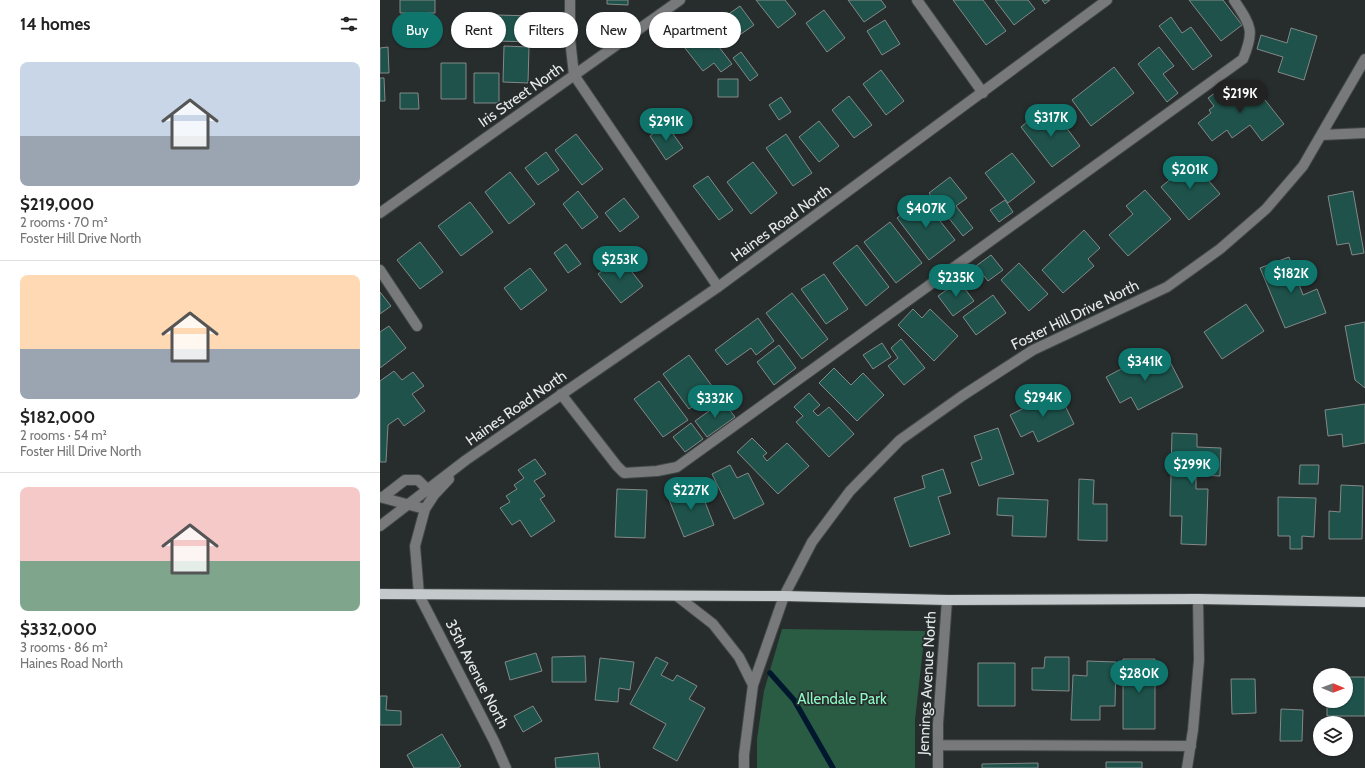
<!DOCTYPE html>
<html lang="en">
<head>
<meta charset="utf-8">
<style>
	body { margin:0; font-family:Cabin,sans-serif; background:#f2f2f2; color:#222; height:100vh; display:flex; flex-direction:column; font-size:15px; white-space:nowrap }
	* { box-sizing:border-box; margin:0 }
	p { font-size:13px; color:#767676 }
	.icon { flex:none; width:22px; height:22px; fill:none; stroke:currentColor; stroke-width:2; stroke-linecap:round; stroke-linejoin:round }
	.map { position:relative; flex:1; overflow:hidden }
	.sheet { display:flex; flex-direction:column; background:#fff; width:380px }
	.sheet>* { flex:none }
	.top-card { position:absolute; left:12px; top:12px; width:380px; height:36px; display:flex; gap:8px }
	.needle { width:26px; rotate:91deg }
	.fabs { position:absolute; left:933px; top:668px; display:grid; gap:8px }
	.fabs a { display:grid; place-items:center; width:40px; height:40px; border-radius:50%; background:#fff; box-shadow:0 1px 3px #0004; font-size:20px }
	.price { position:absolute; translate:-50% -34px; padding:0 9px; border-radius:14px; background:#0f766e; color:#fff; font-size:13px; line-height:26px; filter:drop-shadow(0 1px 2px #0008) }
	.price::after { content:''; position:absolute; left:50%; top:24px; width:12px; height:9px; margin-left:-6px; background:inherit; clip-path:polygon(0 0,100% 0,50% 100%) }
	.price.active { background:#222; color:#fff }
	ul { padding:0; list-style:none }
	li { display:grid; align-content:center; gap:8px; height:212px; padding:0 20px }
	li+li { border-top:1px solid #e0e0e0 }
	li span { display:grid; place-items:center; height:124px; border-radius:8px; color:#555 }
	li>.icon { margin-inline-start:auto }
	span .icon { width:72px; height:72px; fill:#fffc; stroke-width:1 }
	li b { font-size:17px }
	h2 { display:flex; justify-content:space-between; align-items:center; height:48px; padding:0 20px; font-size:17px }
	.tag { padding:0 14px; border-radius:18px; background:#fff; box-shadow:0 1px 3px #0004; font-size:14px; line-height:36px }
	.tag.active { background:#0f766e; color:#fff }
	main { display:flex; flex:1; min-height:0 }
	.map>svg:first-child { display:block }
</style>
</head>
<body>
<main>
<section class="sheet">
<h2>14 homes<svg class="icon" aria-label="filters" viewBox="0 0 24 24"><path d="M4 7h16M4 17h16"/><circle cx="9" cy="7" r="2"/><circle cx="15" cy="17" r="2"/></svg></h2>
<ul>
<li><span style="background:linear-gradient(#c9d6e8 60%,#9aa5b1 0)"><svg class="icon" aria-label="home" viewBox="0 0 24 24"><path d="M3 11l9-7 9 7M6 9v11h12V9"/></svg></span><div><b>$219,000</b><p>2 rooms · 70 m²</p><p>Foster Hill Drive North</p></div></li>
<li><span style="background:linear-gradient(#ffd9b3 60%,#9aa5b1 0)"><svg class="icon" aria-label="home" viewBox="0 0 24 24"><path d="M3 11l9-7 9 7M6 9v11h12V9"/></svg></span><div><b>$182,000</b><p>2 rooms · 54 m²</p><p>Foster Hill Drive North</p></div></li>
<li><span style="background:linear-gradient(#f6c9c9 60%,#7fa58c 0)"><svg class="icon" aria-label="home" viewBox="0 0 24 24"><path d="M3 11l9-7 9 7M6 9v11h12V9"/></svg></span><div><b>$332,000</b><p>3 rooms · 86 m²</p><p>Haines Road North</p></div></li>
</ul>
</section>
<div class="map">
<svg width="985" height="768" viewBox="0 0 985 768">
	<rect width="100%" height="100%" fill="#272c2c"/>
	<!-- green -->
	<path fill="#2a5c44" d="M402 629 545 631 535 720V768H377V739L384 691Z"/>
	<g fill="none" stroke-linecap="round" stroke-linejoin="round">
		<!-- stream -->
		<path stroke="#00172d" stroke-width="5.5" d="M390 673 414 700 453 768"/>
	</g>
	<!-- building -->
	<path fill="#1f524b" stroke="#838988" d="M20 0H55V13H20Z
		M227 0H248V5L227 4Z
		M376 0H405L416 14 398 28Z
		M468 0H501L506 7 484 22Z
		M573 0H603L626 31 606 45Z
		M615 0H648L655 9 634 25Z
		M662 0H670L665 4Z
		M809 0H843L862 25 841 41Z
		M360 6 374 25 348 43 336 23Z
		M444 10 465 38 447 52 426 23Z
		M115 15 155 16 154 42 115 41Z
		M791 17 802 33 811 27 832 56 813 70 779 26Z
		M505 20 520 44 502 55 487 31Z
		M323 26 352 64 341 72 334 63 323 71 301 43Z
		M911 28 937 36 924 80 898 72 903 57 877 49 881 35 907 43Z
		M124 46 149 47 148 83 123 82Z
		M8 47 9 73H0V48Z
		M779 47 794 66 783 74 798 93 787 102 758 64Z
		M361 52 378 75 370 81 353 58Z
		M61 63H86V99H61Z
		M734 67 754 93 711 126 692 100Z
		M501 70 524 101 506 115 483 84Z
		M94 73H119V103H94Z
		M0 78H4L5 101H0Z
		M338 79H358V97H338Z
		M851 81 862 96 874 86 904 124 882 141 870 125 852 138 847 130 832 141 818 123 831 113 829 110 834 106 828 98Z
		M20 93H38L39 109H20Z
		M469 96 492 125 474 138 452 110Z
		M401 97 411 112 399 120 389 105Z
		M659 112 667 123 677 115 700 146 672 167 641 127Z
		M439 121 459 146 439 162 419 137Z
		M286 124 303 148 286 160 270 136Z
		M196 134 223 169 202 185 175 150Z
		M406 134 432 173 413 186 386 148Z
		M166 152 179 170 158 185 145 168Z
		M632 153 655 182 628 203 605 173Z
		M812 161 840 194 809 220 781 187Z
		M373 162 397 193 371 214 347 182Z
		M130 172 155 204 129 224 105 192Z
		M328 176 353 210 339 220 313 186Z
		M570 177 587 198 576 206 593 228 583 236 549 193Z
		M765 190 791 219 748 256 729 235 753 214 746 206Z
		M198 191 218 217 202 229 183 204Z
		M973 191 984 253 972 255 969 243 957 245 948 196Z
		M244 198 259 217 240 232 225 213Z
		M542 198 575 240 549 260 517 218Z
		M625 200 633 212 619 222 610 210Z
		M90 202 113 232 81 256 58 226Z
		M510 222 542 263 516 283 484 242Z
		M704 230 720 248 708 259 714 266 683 293 662 270Z
		M40 242 63 272 40 289 17 260Z
		M186 244 201 264 188 273 174 253Z
		M477 245 509 287 486 306 453 263Z
		M611 255 623 270 608 281 596 266Z
		M240 257 263 286 241 303 218 274Z
		M909 257 923 295 937 289 946 313 905 328 880 268Z
		M639 263 668 294 649 311 621 280Z
		M150 268 167 290 141 310 124 288Z
		M444 274 468 309 446 324 421 289Z
		M579 281 594 301 573 316 558 296Z
		M0 292 11 306 0 314Z
		M412 293 448 339 422 359 386 313Z
		M613 295 626 313 596 335 583 317Z
		M866 304 884 331 842 359 824 332Z
		M533 309 542 318 550 309 578 336 554 361 518 325Z
		M378 318 394 341 376 355 371 348 347 365 335 350Z
		M985 322V388L975 380 965 326Z
		M9 326 26 348 0 368V332Z
		M521 339 545 368 524 385 508 366 518 358 511 348Z
		M502 343 511 357 493 369 483 355Z
		M399 345 416 368 394 385 377 362Z
		M771 353 778 366 789 360 803 387 758 410 751 397 740 403 726 377Z
		M309 355 335 390 309 409 283 374Z
		M454 368 471 385 483 373 504 395 477 421 439 383Z
		M14 371 22 380 33 372 44 386 32 394 45 411 24 426 18 418 8 425 6 462H0V381Z
		M279 381 308 420 283 437 254 399Z
		M678 391 694 424 658 442 653 431 641 437 630 415Z
		M429 393 440 405 433 411 438 416 449 407 474 434 449 457 416 422 423 416 414 407Z
		M343 401 355 417 327 437 315 421Z
		M985 404V443L963 447 962 434 948 436 945 410Z
		M311 423 323 439 305 452 293 437Z
		M618 428 634 474 599 486 591 463 602 459 594 436Z
		M792 433 817 434V447L841 448 840 476 816 475V489H828L826 545 801 544 802 516H790Z
		M372 438 387 453 383 456 387 461 407 443 429 466 398 494 357 452Z
		M155 459 166 474 154 481 165 496 160 499 175 521 151 537 140 520 132 525 120 508 130 502 126 496 137 489 134 485 144 478 138 470Z
		M350 465 357 478 368 473 384 504 354 519 332 474Z
		M920 465H939L938 484H919Z
		M563 469 571 493 558 497 570 534 530 547 514 498 545 488 542 476Z
		M699 479 714 480 713 504H727V541L698 540Z
		M318 484 334 525 304 537 288 497Z
		M961 485 983 486 982 539H949V511L960 512Z
		M237 489 267 490 265 538 235 537Z
		M898 497 936 498 934 537 922 536V549H910V536H898Z
		M618 498 668 500 666 537 632 536 633 516 617 515Z
		M156 653 162 671 130 680 125 662Z
		M205 656 206 682H172V657Z
		M276 657 288 663 281 675 293 681 297 675 317 686 309 699 325 708 297 761 273 748 286 724 250 704Z
		M665 657H689V691L652 690V668H664Z
		M220 658 254 662 250 690 239 688 238 702 215 700Z
		M743 659H775V729H743Z
		M707 661 736 662 735 706H720V720H691L693 675 707 676Z
		M598 663H635V706H598Z
		M966 677H985V716H947V701H966Z
		M851 679H875L876 713 852 714Z
		M0 696H7L6 710 21 711V725H0Z
		M153 706 162 721 143 732 134 716Z
		M901 709 923 710 922 741H900Z
		M62 734 81 766 78 768H34L27 755Z
		M218 753 220 768H176L175 758Z
		M726 762H762V768H726Z
		M658 763V768H602V764Z"/>
	<g fill="none" stroke-linecap="round" stroke-linejoin="round">
		<!-- minor casing -->
		<g stroke="#424747" stroke-width="12">
			<path id="minor" d="M190 0V39L194 75 338 287
				M537 0 603 93
				M942 135 985 133
				M0 213 300 0
				M0 270 37 326
				M181 394 237 466 244 473 277 471 297 467 863 59C875 30 871 26 854 0
				M69 479 54 495 45 509 35 546 39 595 114 741 126 768
				M0 497 45 509
				M3 497 25 480H38L47 489
				M0 526 86 460 338 287 727 0
				M297 596 333 624 359 657 373 685
				M558 745 811 746
				M364 768V755L373 685 404 596 432 542 470 491 520 440 582 396 653 350 787 287 840 249 886 209 923 166 985 59
				M558 768V724L567 600
				M807 768 813 730 819 660 818 599"/>
		</g>
		<!-- major casing -->
		<g stroke="#424747" stroke-width="12">
			<path id="major" d="M0 594 404 596 567 600 818 599 985 602"/>
		</g>
		<!-- minor -->
		<use href="#minor" stroke="#77797a" stroke-width="10"/>
		<!-- major -->
		<use href="#major" stroke="#c4c9cb" stroke-width="10"/>
	</g>
	<g text-anchor="middle" dominant-baseline="central" stroke-width="3.5" stroke-linejoin="round" paint-order="stroke">
		<!-- street labels -->
		<g font-size="15" fill="#e6eaea" stroke="#272c2c">
			<text transform="translate(141 95) rotate(-35)">Iris Street North</text>
			<text transform="translate(401 223) rotate(-36)">Haines Road North</text>
			<text transform="translate(695 315) rotate(-26)">Foster Hill Drive North</text>
			<text transform="translate(136 408) rotate(-35)">Haines Road North</text>
			<text transform="translate(97 674) rotate(63)">35th Avenue North</text>
			<text transform="translate(547 683) rotate(-87)">Jennings Avenue North</text>
		</g>
		<!-- park labels -->
		<g font-size="15" fill="#8ef8c4" stroke="#272c2c">
			<text x="462" y="699">Allendale Park</text>
		</g>
	</g>
</svg>
<div class="fabs">
<a><svg class="needle" viewBox="-14 -14 28 28"><path d="M0-13l5 13h-10z" fill="#e53935"/><path d="M0 13l5-13h-10z" fill="#767676"/></svg></a>
<a><svg class="icon" aria-label="layers" viewBox="0 0 24 24"><path d="M12 4l9 5-9 5-9-5zM3 14l9 5 9-5"/></svg></a>
</div>
<b class="price active" style="left:860px;top:114px">$219K</b>
<b class="price" style="left:671px;top:138px">$317K</b>
<b class="price" style="left:286px;top:142px">$291K</b>
<b class="price" style="left:810px;top:190px">$201K</b>
<b class="price" style="left:546px;top:229px">$407K</b>
<b class="price" style="left:240px;top:280px">$253K</b>
<b class="price" style="left:911px;top:294px">$182K</b>
<b class="price" style="left:576px;top:298px">$235K</b>
<b class="price" style="left:765px;top:382px">$341K</b>
<b class="price" style="left:663px;top:418px">$294K</b>
<b class="price" style="left:335px;top:419px">$332K</b>
<b class="price" style="left:812px;top:485px">$299K</b>
<b class="price" style="left:311px;top:511px">$227K</b>
<b class="price" style="left:759px;top:694px">$280K</b>
<div class="top-card">
<a class="tag active">Buy</a>
<a class="tag">Rent</a>
<a class="tag">Filters</a>
<a class="tag">New</a>
<a class="tag">Apartment</a>
</div>
</div>
</main>
</body>
</html>
